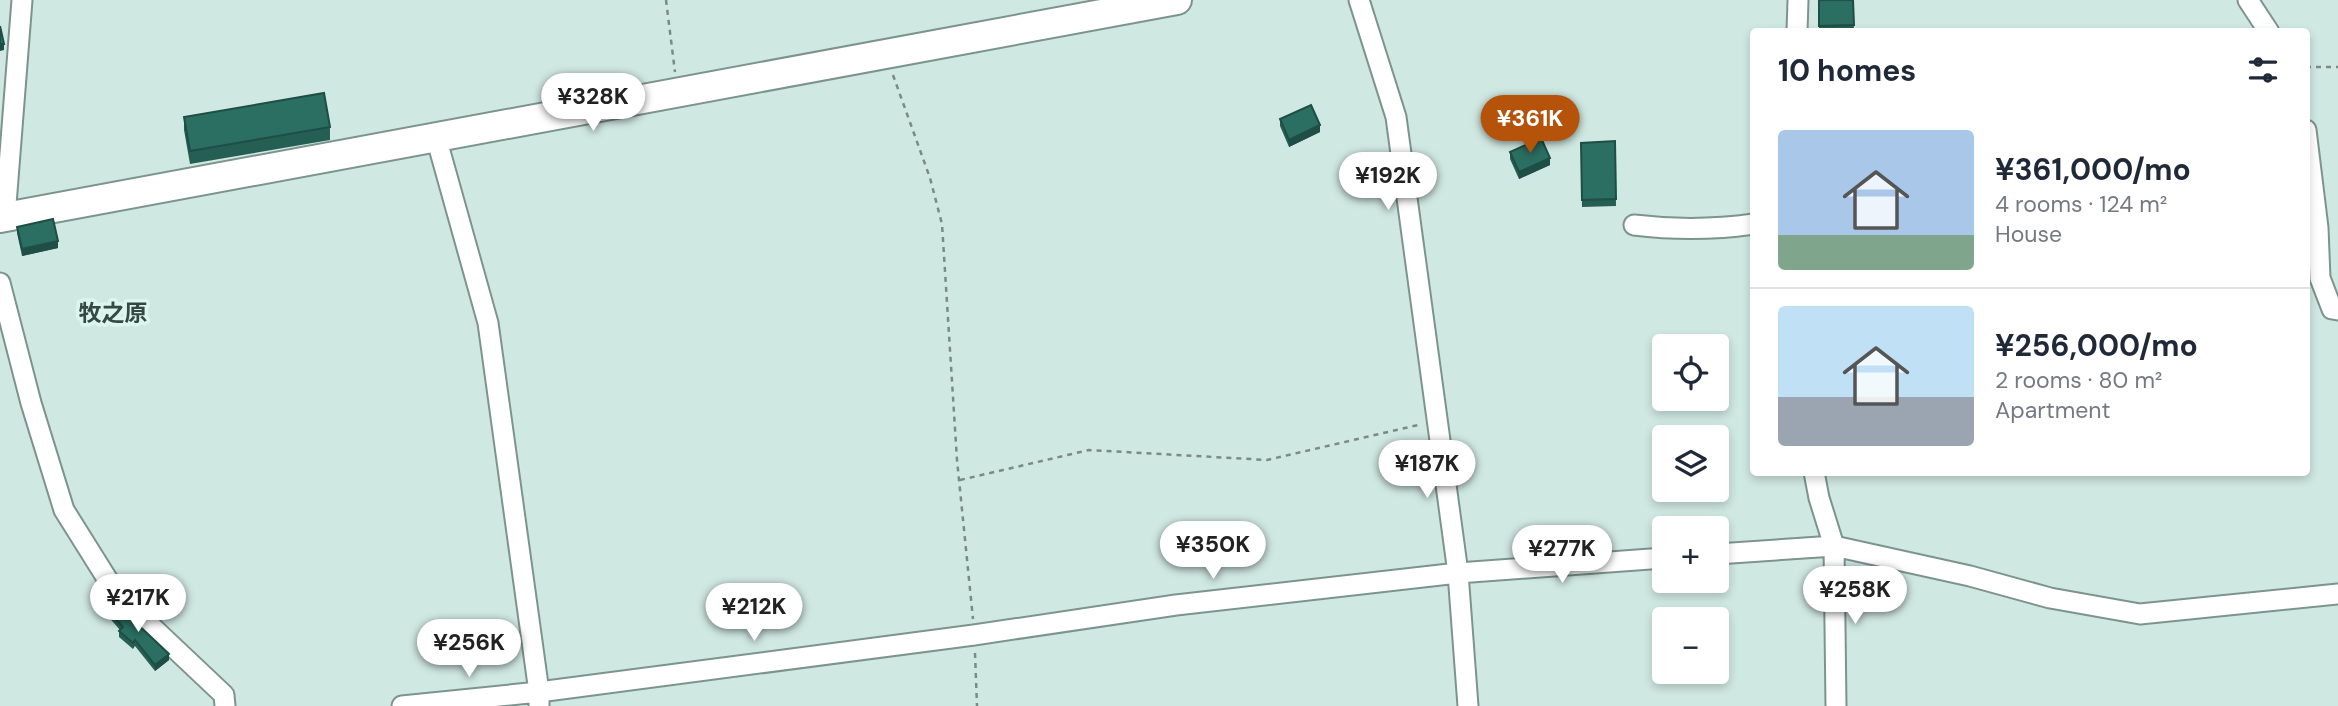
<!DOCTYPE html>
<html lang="en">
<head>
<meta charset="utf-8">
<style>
	body { margin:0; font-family:"DM Sans","Noto Sans JP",sans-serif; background:#f2f2f3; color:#1f2937; height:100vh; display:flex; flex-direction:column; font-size:26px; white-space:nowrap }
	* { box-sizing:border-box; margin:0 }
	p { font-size:23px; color:#747a83 }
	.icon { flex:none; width:38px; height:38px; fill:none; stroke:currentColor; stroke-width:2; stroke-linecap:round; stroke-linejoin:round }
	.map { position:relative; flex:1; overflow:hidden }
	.details { position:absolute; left:1750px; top:28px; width:560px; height:448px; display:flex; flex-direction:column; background:#fff; border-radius:7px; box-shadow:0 4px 10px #0003 }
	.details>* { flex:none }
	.buttons { position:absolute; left:1652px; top:334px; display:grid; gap:14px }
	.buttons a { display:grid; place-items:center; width:77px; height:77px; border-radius:7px; background:#fff; box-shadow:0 4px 10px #0003; font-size:35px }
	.price { position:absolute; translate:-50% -60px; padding:0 16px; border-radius:24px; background:#fff; color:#222; font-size:23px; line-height:46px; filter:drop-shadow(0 2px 4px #0008) }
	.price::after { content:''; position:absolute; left:50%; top:42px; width:21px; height:16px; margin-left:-10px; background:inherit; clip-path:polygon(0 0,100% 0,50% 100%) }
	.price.on { background:#b45309; color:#fff }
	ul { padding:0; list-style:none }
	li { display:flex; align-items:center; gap:21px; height:175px; padding:0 28px }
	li+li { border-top:2px solid #e0e1e3 }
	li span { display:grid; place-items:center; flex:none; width:196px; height:140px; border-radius:7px; color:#555 }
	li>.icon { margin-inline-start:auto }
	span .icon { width:84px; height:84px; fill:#fffc; stroke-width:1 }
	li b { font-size:30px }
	h2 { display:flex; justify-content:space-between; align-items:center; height:84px; padding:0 28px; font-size:30px }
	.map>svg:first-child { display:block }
</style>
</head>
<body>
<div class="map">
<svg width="2338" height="706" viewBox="0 0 2338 706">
	<rect width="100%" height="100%" fill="#d0e8e2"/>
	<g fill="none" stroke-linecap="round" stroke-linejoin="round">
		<!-- street casing -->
		<g stroke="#7d948e" stroke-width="23">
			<path id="street" d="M1359 0 1396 117 1458 573 1468 706
				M2248 0 2269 32
				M1797 32 1798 0
				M2306 130 2318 228 2320 278 2332 309 2338 310
				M436 137 488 323 539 692V706
				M5 217 22 0
				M1634 225C1675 230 1712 230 1754 224
				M0 283 31 403 64 510 116 593 224 695 225 706
				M1814 472 1819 498 1834 546 1836 706
				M1717 554 1834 546 1970 576 2050 598 2140 614 2338 594
				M402 706 539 692 974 635 1176 605 1458 573 1664 558"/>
		</g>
		<!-- secondary casing -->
		<g stroke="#7d948e" stroke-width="32">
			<path id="secondary" d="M0 218 1177 0"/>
		</g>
		<!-- path -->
		<path stroke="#7a8b87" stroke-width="2.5" stroke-dasharray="5 5" stroke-linecap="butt" d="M666 0 675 72
			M2306 67H2338
			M893 75 930 178 942 224 957 460 973 619
			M960 480 1089 450 1267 460 1418 425
			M975 653 977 706"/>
		<!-- street -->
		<use href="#street" stroke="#fff" stroke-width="19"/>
		<!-- secondary -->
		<use href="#secondary" stroke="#fff" stroke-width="28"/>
	</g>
	<!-- wall -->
	<path fill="#255f54" d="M1819 0H1853L1854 32H1819Z
		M184 117 330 127V140L190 164 184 130Z
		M1280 119 1320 132 1289 147 1280 126Z
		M1615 141 1616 206 1582 207 1581 143Z
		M1510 152 1550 165 1519 179 1510 159Z
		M17 227 58 248 22 256 17 233Z
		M106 608 169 660 155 671 135 646 133 649 119 637V631L120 630 106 614Z"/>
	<!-- shaded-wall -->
	<path fill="#1e4e45" d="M0 44H4V50L0 51Z
		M1320 125V132L1289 147V140Z
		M1550 158V165L1519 179V172Z
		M58 241V248L22 256V249Z
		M169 654V660L155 671V665Z"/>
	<!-- building -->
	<path fill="#2b6f62" stroke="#1e4e45" stroke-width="2" d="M1819 0H1853L1854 25 1819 26Z
		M0 26 4 44H0Z
		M324 93 330 127 190 151 184 117Z
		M1311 105 1320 125 1289 140 1280 119Z
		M1541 138 1550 158 1519 172 1510 152Z
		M1615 141 1616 199 1582 200 1581 143Z
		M53 219 58 241 22 249 17 227Z
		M113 601 169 654 155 665 135 640 133 643 119 631 123 627 106 608Z"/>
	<g text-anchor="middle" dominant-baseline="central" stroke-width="7" stroke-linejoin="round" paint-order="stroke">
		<!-- quarter labels -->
		<g font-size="23" font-weight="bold" fill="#354944" stroke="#ddf5ef">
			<text x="113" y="313">牧之原</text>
		</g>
	</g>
</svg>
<div class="buttons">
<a><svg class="icon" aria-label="locate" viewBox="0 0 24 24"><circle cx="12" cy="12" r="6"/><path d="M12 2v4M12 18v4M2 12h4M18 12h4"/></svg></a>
<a><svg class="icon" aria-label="layers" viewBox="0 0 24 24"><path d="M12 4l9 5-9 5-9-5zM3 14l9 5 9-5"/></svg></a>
<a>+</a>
<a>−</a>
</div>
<b class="price" style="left:593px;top:133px">¥328K</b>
<b class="price on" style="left:1530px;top:155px">¥361K</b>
<b class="price" style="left:1388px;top:212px">¥192K</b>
<b class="price" style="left:1427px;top:500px">¥187K</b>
<b class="price" style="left:1213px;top:581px">¥350K</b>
<b class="price" style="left:1562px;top:585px">¥277K</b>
<b class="price" style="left:1855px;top:626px">¥258K</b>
<b class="price" style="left:138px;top:634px">¥217K</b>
<b class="price" style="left:754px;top:643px">¥212K</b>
<b class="price" style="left:469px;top:679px">¥256K</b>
<section class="details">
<h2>10 homes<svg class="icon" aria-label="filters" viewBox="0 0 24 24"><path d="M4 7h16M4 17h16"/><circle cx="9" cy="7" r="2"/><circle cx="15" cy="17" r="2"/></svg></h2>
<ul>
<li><span style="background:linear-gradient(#a9c7e8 75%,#7fa58c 0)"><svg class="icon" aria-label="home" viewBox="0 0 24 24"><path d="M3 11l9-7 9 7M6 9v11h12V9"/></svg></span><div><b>¥361,000/mo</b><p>4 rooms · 124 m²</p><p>House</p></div></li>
<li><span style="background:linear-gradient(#bfe0f5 65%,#9aa5b1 0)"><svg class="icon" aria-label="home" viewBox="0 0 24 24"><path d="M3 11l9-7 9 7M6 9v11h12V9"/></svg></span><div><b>¥256,000/mo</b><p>2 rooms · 80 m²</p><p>Apartment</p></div></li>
</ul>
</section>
</div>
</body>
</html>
